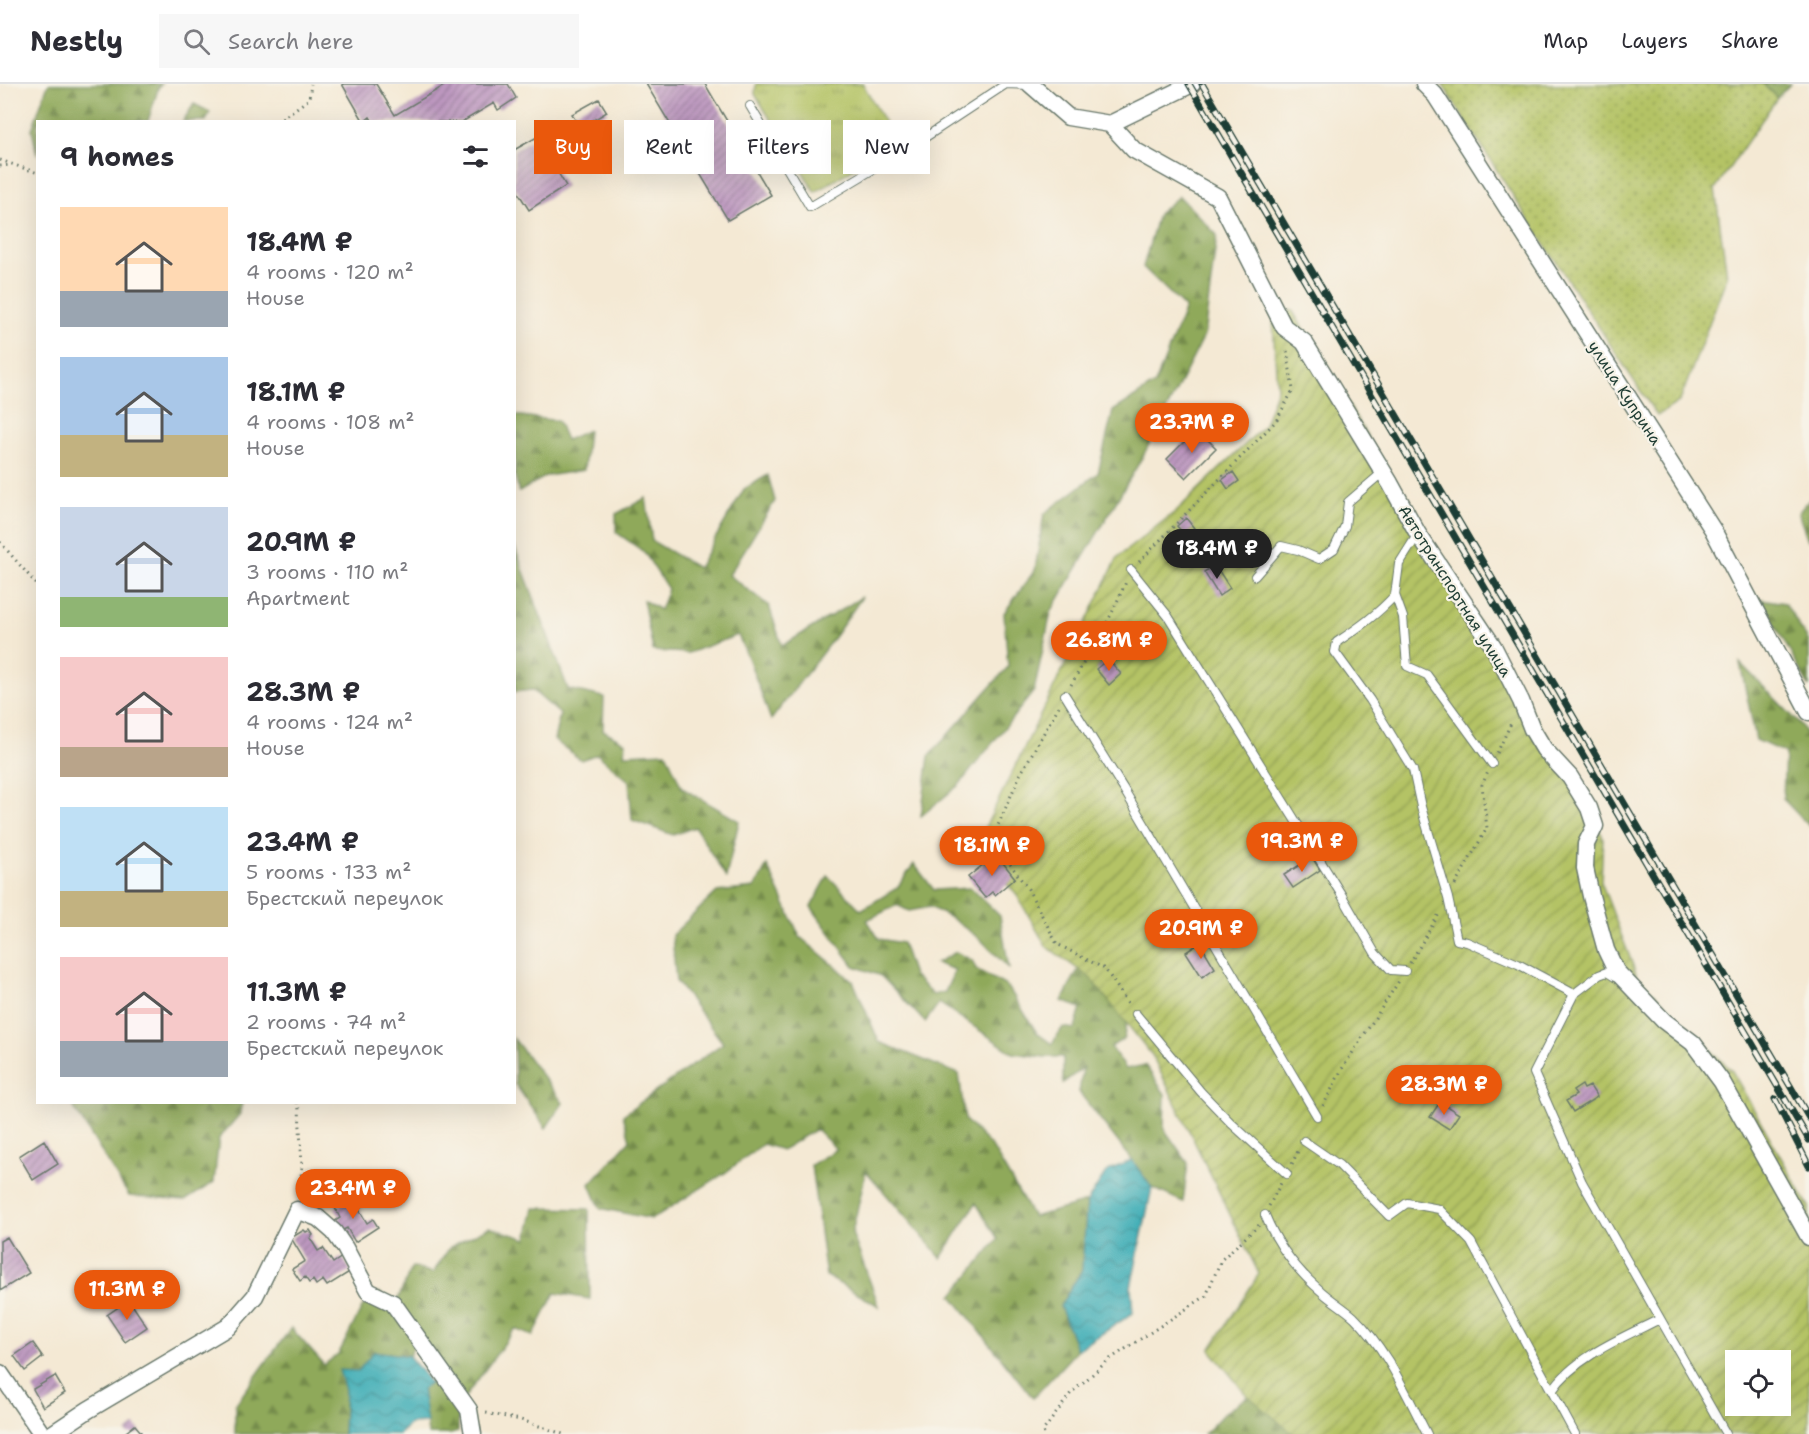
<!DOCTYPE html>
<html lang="en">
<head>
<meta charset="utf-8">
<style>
	body { margin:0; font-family:"Shantell Sans",sans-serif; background:#f7f7f7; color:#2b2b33; height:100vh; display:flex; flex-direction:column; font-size:22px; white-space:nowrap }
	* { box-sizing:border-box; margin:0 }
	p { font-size:20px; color:#7c7c81 }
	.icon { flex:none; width:33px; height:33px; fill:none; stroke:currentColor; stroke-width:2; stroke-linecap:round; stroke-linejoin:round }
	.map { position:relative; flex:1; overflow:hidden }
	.panel { position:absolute; left:36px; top:36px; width:480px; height:984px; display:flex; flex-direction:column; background:#fff; border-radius:0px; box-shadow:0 6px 24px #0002 }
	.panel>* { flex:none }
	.banner { position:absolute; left:534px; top:36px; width:570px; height:54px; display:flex; gap:12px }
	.controls { position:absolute; left:1725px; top:1266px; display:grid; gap:12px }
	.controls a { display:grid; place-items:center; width:66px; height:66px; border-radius:0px; background:#fff; box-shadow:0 6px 24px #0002; font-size:30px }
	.price { position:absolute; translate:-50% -51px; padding:0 14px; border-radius:21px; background:#ea580c; color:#fff; font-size:20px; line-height:39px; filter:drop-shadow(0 2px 3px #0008) }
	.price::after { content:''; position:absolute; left:50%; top:36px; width:18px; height:14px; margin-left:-9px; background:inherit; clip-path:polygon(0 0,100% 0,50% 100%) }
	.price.on { background:#222; color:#fff }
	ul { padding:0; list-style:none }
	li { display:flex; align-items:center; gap:18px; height:150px; padding:0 24px }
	li span { display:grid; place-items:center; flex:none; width:168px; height:120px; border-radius:0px; color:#555 }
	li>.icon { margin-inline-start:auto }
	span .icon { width:72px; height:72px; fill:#fffc; stroke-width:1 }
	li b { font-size:26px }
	h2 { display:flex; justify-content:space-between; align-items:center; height:72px; padding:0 24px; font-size:26px }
	.pill { padding:0 21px; border-radius:0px; background:#fff; box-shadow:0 6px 24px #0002; font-size:21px; line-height:54px }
	.pill.on { background:#ea580c; color:#fff }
	header { display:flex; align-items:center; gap:36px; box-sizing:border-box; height:84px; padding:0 30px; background:#fff; border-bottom:2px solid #e1e1e2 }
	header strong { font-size:28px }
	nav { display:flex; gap:33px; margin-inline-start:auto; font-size:21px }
	.search { width:420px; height:54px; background:#f7f7f7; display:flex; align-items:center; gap:15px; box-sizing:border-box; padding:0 21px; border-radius:0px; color:#7c7c81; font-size:22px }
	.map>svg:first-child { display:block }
</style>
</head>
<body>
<header>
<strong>Nestly</strong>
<div class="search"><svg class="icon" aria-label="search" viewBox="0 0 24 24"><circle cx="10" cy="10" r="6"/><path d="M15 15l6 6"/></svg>Search here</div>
<nav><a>Map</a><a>Layers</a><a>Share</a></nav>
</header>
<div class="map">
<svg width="1809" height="1350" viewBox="0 0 1809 1350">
	<defs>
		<pattern id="grass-dots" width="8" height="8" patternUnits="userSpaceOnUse" patternTransform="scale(1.5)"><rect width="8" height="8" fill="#b4c365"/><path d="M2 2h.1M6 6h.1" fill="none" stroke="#92a054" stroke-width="1.8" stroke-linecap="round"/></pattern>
		<pattern id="forest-firs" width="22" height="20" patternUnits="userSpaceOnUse" patternTransform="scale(1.5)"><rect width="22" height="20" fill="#8fa95a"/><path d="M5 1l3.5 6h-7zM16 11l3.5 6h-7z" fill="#748b4b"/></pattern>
		<pattern id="park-tufts" width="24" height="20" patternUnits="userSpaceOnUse" patternTransform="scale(1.5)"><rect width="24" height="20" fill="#b4c365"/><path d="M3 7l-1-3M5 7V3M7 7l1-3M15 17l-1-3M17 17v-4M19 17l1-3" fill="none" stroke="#92a054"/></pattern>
		<pattern id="garden-furrows" width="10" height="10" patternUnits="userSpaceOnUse" patternTransform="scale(1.5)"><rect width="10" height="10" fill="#b4c365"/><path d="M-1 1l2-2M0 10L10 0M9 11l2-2" fill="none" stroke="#92a054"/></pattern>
		<pattern id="water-waves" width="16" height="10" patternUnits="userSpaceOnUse" patternTransform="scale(1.5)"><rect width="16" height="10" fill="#3bacb5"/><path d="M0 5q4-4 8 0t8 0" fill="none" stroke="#318d94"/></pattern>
		<pattern id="building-hatch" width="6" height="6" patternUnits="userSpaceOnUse" patternTransform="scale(1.5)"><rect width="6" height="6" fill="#bd98c0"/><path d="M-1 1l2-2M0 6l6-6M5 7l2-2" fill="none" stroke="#997d9d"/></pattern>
	</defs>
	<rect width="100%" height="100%" fill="#f7f3e8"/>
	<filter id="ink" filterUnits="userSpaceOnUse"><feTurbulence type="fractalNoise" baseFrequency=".0167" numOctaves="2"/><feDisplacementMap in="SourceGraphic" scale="12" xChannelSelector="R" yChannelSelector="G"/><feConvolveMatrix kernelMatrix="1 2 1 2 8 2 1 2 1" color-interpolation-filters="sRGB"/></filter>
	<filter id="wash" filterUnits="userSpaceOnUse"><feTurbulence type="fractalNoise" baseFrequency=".008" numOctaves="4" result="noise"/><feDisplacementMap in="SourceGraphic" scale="24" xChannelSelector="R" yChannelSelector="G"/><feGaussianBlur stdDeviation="1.35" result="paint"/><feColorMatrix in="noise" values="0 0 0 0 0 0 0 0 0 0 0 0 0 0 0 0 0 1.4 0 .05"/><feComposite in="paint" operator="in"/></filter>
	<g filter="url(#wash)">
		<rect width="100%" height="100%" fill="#f4e9d4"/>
		<!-- grass -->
		<path fill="url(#grass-dots)" stroke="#6a804c" stroke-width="1.5" d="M1442 0H1763L1777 14 1715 105 1727 192 1680 317 1657 332 1517 118Z"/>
		<!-- forest -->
		<path fill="url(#forest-firs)" stroke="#577347" stroke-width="1.5" d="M48 0H162L159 2 148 37 38 38 37 71 32 45Z
			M1763 0H1790L1777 14Z
			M194 20 210 28 206 37H183Z
			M1179 112 1217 151 1204 252 1142 374 1051 528 1034 607 959 701 921 732 929 672 1008 583 1004 529 1035 486 1044 430 1098 389 1113 327 1155 300 1185 224 1143 183 1158 130Z
			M514 331 558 337 566 356 588 346 584 386 546 392 519 408 515 392Z
			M768 391 775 417 729 491 769 522 782 562 862 513 835 552 771 636 749 576 738 551 688 569 653 567 643 516 660 526 668 505 644 468 616 448V430L646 414 652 457 698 484 744 405Z
			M1809 416V454L1808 456 1798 429Z
			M514 461 568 605 604 613 603 646 626 659 624 670 666 668 682 704 739 737 726 793 695 743 673 751 632 736 629 697 597 670 581 676 554 656 560 630 532 606 515 608 514 552 516 550 514 545Z
			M1761 515 1785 519 1809 558V603Z
			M1740 579 1802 642 1809 655V742L1783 715 1785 669 1756 656Z
			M914 780 934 806 971 804 1000 832 1009 884 980 855 951 834 930 823 909 827 897 821 867 836 879 855 902 859 913 891 933 911 945 908 955 886 936 879 956 868 972 876 976 885 1008 903 1037 949 1052 960 1063 943 1075 945 1081 924 1062 917 1102 839 1133 883 1124 954 1111 963 1126 985 1145 981 1165 1010 1164 1045 1188 1079 1183 1118 1152 1104 1126 1068 1079 1008 1083 984 1063 999V973H1045L1013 969 939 919 925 938 881 892 854 882 811 823 828 792 861 826 897 804Z
			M767 781 800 853 853 897 879 958 959 990 965 1036 992 1063 1033 1133 1087 1118 1082 1186 1060 1222 1077 1266 1033 1314 952 1212 998 1155 976 1119 941 1174 866 1087 852 1149 879 1222 826 1192 811 1081 836 1065 816 1045 782 1066 763 1060 725 1089 652 1135 600 1124 590 1100 630 1056 623 1031 723 959 676 897 672 851 717 808 755 804Z
			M514 955 563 1019 546 1044 515 1000Z
			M71 1019H242L240 1030 219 1054 214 1098 185 1117 129 1112Z
			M534 1124 589 1125 590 1215 555 1209 533 1252 515 1245 459 1321 458 1348 449 1350H428L422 1305 446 1289 419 1252 409 1272 374 1267 345 1306 343 1350H235V1321L291 1244 324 1281 339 1269 363 1222 379 1208 394 1224 412 1183 433 1189 450 1163 489 1143 527 1155Z
			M1265 1300 1364 1350H1204L1224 1329Z"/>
		<!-- park -->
		<path fill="url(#park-tufts)" stroke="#6a804c" stroke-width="1.5" d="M756 0H863L893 53 889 63 815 108 755 10Z"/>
		<!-- garden -->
		<path fill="url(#garden-furrows)" stroke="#6a804c" stroke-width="1.5" fill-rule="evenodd" d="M1292 226 1546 652 1603 753 1601 798 1637 892 1732 987 1809 1123V1350H1293L1246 1310 1210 1266 1259 1190 1152 971 1090 894 1046 862 1015 808 973 768 1118 473 1176 427 1263 343 1277 305 1273 237ZM1736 1276H1780V1322H1736Z"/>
		<!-- water -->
		<path fill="url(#water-waves)" stroke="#2d7474" stroke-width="1.5" d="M1132 1076 1152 1104 1131 1203 1133 1229 1077 1266 1060 1222 1082 1186 1087 1118 1107 1087Z
			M374 1267 409 1272 431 1299 422 1305 427 1339 410 1340 399 1350H343L345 1306 339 1286 358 1287Z"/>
		<g id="blocks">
			<!-- building -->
			<path fill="url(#building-hatch)" d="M342 0H376L395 31 447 0H508L516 14 498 26 494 19 462 38H373L370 33 364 38Z
				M646 0H705L771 111 728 136Z
				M599 15 607 28 580 44 572 30Z
				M537 53 566 102 529 126 514 102V66Z
				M1197 345 1216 364 1186 394 1167 375Z
				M1233 388 1239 397 1228 405 1222 396Z
				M1186 434 1194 444 1185 452 1177 442Z
				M1215 481 1230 504 1219 512 1204 488Z
				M1108 575 1121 590 1109 601 1096 585Z
				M996 770 1015 794 995 811 992 808 985 814 968 793Z
				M1312 773 1320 786 1293 804 1284 791Z
				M1200 859 1215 884 1202 893 1186 868Z
				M1582 1001 1584 1005 1590 1002 1597 1013 1573 1028 1566 1017 1576 1011 1573 1007Z
				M1440 1018 1459 1030 1449 1045 1430 1033Z
				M44 1056 58 1080 33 1096 19 1072Z
				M358 1110 364 1121 358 1124 367 1139 373 1135 378 1143 355 1158 347 1144 343 1146 346 1149 340 1153 332 1139 340 1134 335 1124Z
				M304 1146 306 1148 310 1146 313 1151 310 1154 318 1167 323 1164 333 1179 342 1173 351 1187 327 1202 323 1196 316 1201 313 1196 309 1199 305 1193 300 1197 292 1185 305 1177 291 1154Z
				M7 1153 29 1189 0 1207V1157Z
				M129 1216 147 1243 125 1258 107 1231Z
				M33 1259 43 1273 25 1287 14 1272Z
				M55 1292 65 1309 43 1323 33 1305Z
				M135 1341 141 1348 139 1350H128L126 1348Z"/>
		</g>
	</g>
	<g filter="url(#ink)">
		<use href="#blocks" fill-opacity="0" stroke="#6a796c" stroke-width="1.5"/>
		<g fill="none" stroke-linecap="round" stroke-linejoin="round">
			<!-- service casing -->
			<g stroke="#6a796c" stroke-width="10">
				<path id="service" d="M750 22 810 123 912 62 1006 0 1030 1
					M1418 450 1399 480 1395 511 1403 533 1407 582 1427 591 1492 680
					M1131 486 1168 532 1341 810 1375 869 1391 886 1405 887
					M1255 492 1281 462 1298 466 1319 475 1334 465 1345 442 1348 418 1383 388
					M1395 511C1378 530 1358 544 1337 558L1335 568 1370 616 1413 686 1421 723 1448 814 1457 856 1467 858 1518 880 1574 910 1599 891 1607 888 1615 893
					M1065 611 1123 704 1317 1032
					M1574 910 1534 989 1582 1098 1726 1350
					M1136 930 1201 1008 1231 1039 1287 1090
					M1304 1057 1339 1081 1389 1132 1407 1119 1439 1125 1471 1158 1575 1350
					M1265 1131C1277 1160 1297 1187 1322 1208 1332 1217 1344 1224 1354 1233 1387 1265 1406 1310 1427 1350
					M1552 1307C1574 1273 1624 1253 1660 1235"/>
			</g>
			<!-- minor casing -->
			<g stroke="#6a796c" stroke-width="19">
				<path id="minor" d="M1030 0 1068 33 1110 40 1134 66 1218 113 1284 243 1304 258 1390 399 1418 450 1493 562 1521 617 1532 645 1544 665 1570 693 1589 724 1595 742 1586 760 1585 784 1591 812 1606 866 1616 887 1664 937 1693 959 1722 998 1809 1153
					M1424 0 1435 11 1713 446 1809 628
					M1110 40 1192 0
					M0 1289 42 1350
					M52 1350 88 1326 228 1243 255 1212 297 1126 318 1134 334 1148 345 1164 368 1207 393 1219 469 1326 473 1350"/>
			</g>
			<!-- path -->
			<path stroke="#6a796c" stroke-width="3" stroke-dasharray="1.5 4.5" stroke-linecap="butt" d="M277 38 309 15 311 0
				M0 76 38 89
				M0 82 12 81
				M0 458 38 502
				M1139 478 1276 337 1293 306 1287 266
				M1071 601 1111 531 1126 498
				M1059 622 1020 691 992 755 1028 805 1057 860 1105 885 1130 922
				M1497 669 1512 637
				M1455 801 1487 744 1482 701 1488 688
				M1410 879 1439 830
				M297 1018 299 1025 302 1083 299 1112
				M1323 1022 1342 985 1399 897
				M1292 1080 1298 1067
				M1269 1122 1281 1099
				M486 1329 521 1336 563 1350
				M1044 1350 1043 1347 1071 1309 1110 1275 1206 1212 1221 1176 1259 1141"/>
			<!-- service -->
			<use href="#service" stroke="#fff" stroke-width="8"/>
			<!-- minor -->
			<use href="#minor" stroke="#fff" stroke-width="16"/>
			<!-- rail casing -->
			<g stroke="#1f3d34" stroke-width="7">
				<path id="rail" d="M1189 0 1809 1056
					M1202 0 1809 1034
					M1775 1015 1809 1082"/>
			</g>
			<!-- rail -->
			<use href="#rail" stroke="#f7f3e8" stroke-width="4.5" stroke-dasharray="14" stroke-linecap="butt"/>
		</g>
	</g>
	<g text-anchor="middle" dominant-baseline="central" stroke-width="4.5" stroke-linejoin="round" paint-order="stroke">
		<!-- street labels -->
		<g font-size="16" fill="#1f3d34" stroke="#f7f3e8">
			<text transform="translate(1625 309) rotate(57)">улица Куприна</text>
			<text transform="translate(1455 507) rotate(58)">Автотранспортная улица</text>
		</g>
	</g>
</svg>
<div class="controls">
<a><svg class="icon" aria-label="locate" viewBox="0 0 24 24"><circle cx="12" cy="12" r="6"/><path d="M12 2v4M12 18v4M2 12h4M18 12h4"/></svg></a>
</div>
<b class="price" style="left:1192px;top:370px">23.7M ₽</b>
<b class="price on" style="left:1217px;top:496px">18.4M ₽</b>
<b class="price" style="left:1109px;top:588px">26.8M ₽</b>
<b class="price" style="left:1302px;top:789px">19.3M ₽</b>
<b class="price" style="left:992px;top:793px">18.1M ₽</b>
<b class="price" style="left:1201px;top:876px">20.9M ₽</b>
<b class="price" style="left:1444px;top:1032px">28.3M ₽</b>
<b class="price" style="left:353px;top:1136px">23.4M ₽</b>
<b class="price" style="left:127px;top:1237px">11.3M ₽</b>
<div class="banner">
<a class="pill on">Buy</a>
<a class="pill">Rent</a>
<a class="pill">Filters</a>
<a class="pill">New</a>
</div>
<section class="panel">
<h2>9 homes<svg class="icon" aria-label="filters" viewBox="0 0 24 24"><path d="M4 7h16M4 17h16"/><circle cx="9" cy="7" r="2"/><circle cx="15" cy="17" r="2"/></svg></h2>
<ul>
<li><span style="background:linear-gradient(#ffd9b3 70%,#9aa5b1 0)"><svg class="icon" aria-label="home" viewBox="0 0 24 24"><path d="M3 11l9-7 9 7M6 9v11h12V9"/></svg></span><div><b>18.4M ₽</b><p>4 rooms · 120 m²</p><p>House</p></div></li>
<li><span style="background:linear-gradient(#a9c7e8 65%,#c2b280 0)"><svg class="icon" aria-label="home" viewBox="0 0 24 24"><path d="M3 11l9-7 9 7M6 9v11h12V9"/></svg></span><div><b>18.1M ₽</b><p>4 rooms · 108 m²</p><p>House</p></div></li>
<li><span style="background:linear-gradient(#c9d6e8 75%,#8fb573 0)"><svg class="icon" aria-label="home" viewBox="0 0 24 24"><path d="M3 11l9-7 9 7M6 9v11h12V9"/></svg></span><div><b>20.9M ₽</b><p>3 rooms · 110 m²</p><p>Apartment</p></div></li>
<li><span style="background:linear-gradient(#f6c9c9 75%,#b9a48a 0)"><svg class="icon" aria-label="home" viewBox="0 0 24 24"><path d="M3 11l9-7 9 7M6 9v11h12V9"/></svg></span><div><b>28.3M ₽</b><p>4 rooms · 124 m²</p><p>House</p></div></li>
<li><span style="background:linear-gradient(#bfe0f5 70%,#c2b280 0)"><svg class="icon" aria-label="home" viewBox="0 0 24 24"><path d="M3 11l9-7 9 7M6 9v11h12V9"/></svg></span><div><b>23.4M ₽</b><p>5 rooms · 133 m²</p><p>Брестский переулок</p></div></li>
<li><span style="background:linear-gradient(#f6c9c9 70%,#9aa5b1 0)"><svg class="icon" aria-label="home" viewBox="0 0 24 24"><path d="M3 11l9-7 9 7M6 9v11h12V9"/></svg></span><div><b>11.3M ₽</b><p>2 rooms · 74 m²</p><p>Брестский переулок</p></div></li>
</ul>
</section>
</div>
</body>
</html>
